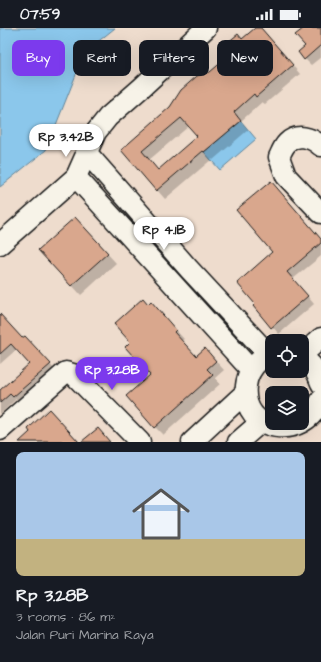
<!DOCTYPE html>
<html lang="en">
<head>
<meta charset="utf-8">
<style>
	body { margin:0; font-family:"Architects Daughter",sans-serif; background:#242831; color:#f1f3f6; height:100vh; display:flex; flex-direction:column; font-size:15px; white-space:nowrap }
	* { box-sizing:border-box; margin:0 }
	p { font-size:13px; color:#9ea1a6 }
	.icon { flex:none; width:22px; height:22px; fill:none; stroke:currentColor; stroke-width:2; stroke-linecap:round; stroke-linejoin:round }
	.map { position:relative; height:414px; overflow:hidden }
	.sheet { display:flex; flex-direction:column; background:#171b24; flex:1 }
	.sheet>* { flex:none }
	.hud { position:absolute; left:12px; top:12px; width:297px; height:36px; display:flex; gap:8px }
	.tools { position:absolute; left:265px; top:306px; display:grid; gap:8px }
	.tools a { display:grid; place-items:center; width:44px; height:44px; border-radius:8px; background:#171b24; box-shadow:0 4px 16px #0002; font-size:20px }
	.price { position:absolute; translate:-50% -34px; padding:0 9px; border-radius:14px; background:#fff; color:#222; font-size:13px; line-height:26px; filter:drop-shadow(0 1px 2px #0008) }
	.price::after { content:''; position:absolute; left:50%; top:24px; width:12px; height:9px; margin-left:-6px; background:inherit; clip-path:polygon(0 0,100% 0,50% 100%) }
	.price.current { background:#7c3aed; color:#fff }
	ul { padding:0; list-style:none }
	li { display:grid; align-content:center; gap:8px; height:212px; padding:0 16px }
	li span { display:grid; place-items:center; height:124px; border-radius:8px; color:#555 }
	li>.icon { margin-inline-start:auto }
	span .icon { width:72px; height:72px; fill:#fffc; stroke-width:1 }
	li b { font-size:17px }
	.pill { padding:0 14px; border-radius:8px; background:#171b24; box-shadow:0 4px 16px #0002; font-size:14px; line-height:36px }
	.pill.current { background:#7c3aed; color:#fff }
	.status { display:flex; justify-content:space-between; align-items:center; height:28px; padding:0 20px; background:#171b24; direction:ltr }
	.status svg { height:11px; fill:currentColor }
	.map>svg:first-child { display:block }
</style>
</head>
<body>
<div class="status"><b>07:59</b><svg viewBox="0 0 49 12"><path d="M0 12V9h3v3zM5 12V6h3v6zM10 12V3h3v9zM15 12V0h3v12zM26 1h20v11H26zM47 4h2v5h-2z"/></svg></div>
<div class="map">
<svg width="321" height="414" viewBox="0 0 321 414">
	<rect width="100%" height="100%" fill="#eedccd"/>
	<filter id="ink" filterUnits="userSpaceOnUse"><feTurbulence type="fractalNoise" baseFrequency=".025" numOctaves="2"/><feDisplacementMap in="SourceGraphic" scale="8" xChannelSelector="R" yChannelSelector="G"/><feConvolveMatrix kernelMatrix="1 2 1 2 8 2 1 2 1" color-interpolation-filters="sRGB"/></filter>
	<g filter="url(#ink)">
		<!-- water -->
		<path fill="#8bc7eb" stroke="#5f8398" d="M0 0H115L85 24 46 122 0 159Z
			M241 93 256 111 220 142 204 124Z"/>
		<!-- shadow -->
		<path fill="#0003" fill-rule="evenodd" d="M256 0H260L266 7 300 46 265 76 262 74 241 93 248 102 213 132 212 131 165 171 122 122 226 32 242 12ZM189 98 198 109 158 143 149 132Z
			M305 0H321V29L311 37 305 31Z
			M271 154 321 211V228L293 251 314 276 279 306 254 278 256 276 273 225Z
			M84 200 116 235 81 267 40 222Z
			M148 277 158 283 184 311 181 313 196 329H212L224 342 215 350 220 356 163 407 155 399 152 347 132 314Z
			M0 287 23 312 31 315 55 342 19 374 16 371 0 386V363L31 336 17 321 0 336Z"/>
		<!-- building -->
		<path fill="#d9a78d" stroke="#1c1c1c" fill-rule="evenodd" d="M255 0H261L293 37 256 69 254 66 234 84 241 93 204 124 203 123 156 163 121 122 170 79 181 62 197 48 210 44 224 32 222 29 231 20 227 15 238 6 242 11ZM181 90 197 108 158 142 142 123Z
			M304 0H321V17L304 32 298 24 305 18 295 7Z
			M271 153 321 211V215L287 244 308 268 271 300 253 278 255 276 237 255 272 224 236 182Z
			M75 189 108 225 71 258 38 222Z
			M143 270 148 276 151 273 176 302 174 304 196 328 205 320 216 333 207 341 213 347 154 400 126 368 150 347 125 319 130 314 114 296Z
			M0 286 22 310 25 308 51 336 13 369 10 366 0 375V362L29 336 11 316 0 326Z
			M49 381 79 414H19L30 404 28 401Z
			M98 400 110 414H81Z"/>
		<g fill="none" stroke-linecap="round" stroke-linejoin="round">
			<!-- minor casing -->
			<g stroke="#1c1c1c" stroke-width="23">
				<path id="minor" d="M321 118C311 109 297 105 287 115 283 119 281 125 279 129L286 148 321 185
					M86 124 189 241 269 327
					M76 149 251 342
					M0 216 76 149 96 104 108 89 140 61 206 0
					M302 327 321 310
					M302 329C312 336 317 343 321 355
					M260 332C252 339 247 348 246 358 241 406 305 414 321 372
					M0 402 66 344 73 346 140 414
					M192 414 245 365
					M238 414 261 394"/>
			</g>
			<!-- minor -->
			<use href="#minor" stroke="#f7f3e8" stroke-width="20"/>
		</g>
	</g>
</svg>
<div class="tools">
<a><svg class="icon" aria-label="locate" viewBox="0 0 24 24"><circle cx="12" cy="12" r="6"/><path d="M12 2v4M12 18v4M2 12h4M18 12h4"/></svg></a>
<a><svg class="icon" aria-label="layers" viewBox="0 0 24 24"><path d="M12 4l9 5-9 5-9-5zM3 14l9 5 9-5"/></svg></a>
</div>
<b class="price" style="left:66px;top:130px">Rp 3.42B</b>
<b class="price" style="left:164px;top:223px">Rp 4.1B</b>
<b class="price current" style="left:112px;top:363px">Rp 3.28B</b>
<div class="hud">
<a class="pill current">Buy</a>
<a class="pill">Rent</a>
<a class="pill">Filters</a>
<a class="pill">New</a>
</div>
</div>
<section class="sheet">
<ul>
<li><span style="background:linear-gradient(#a9c7e8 70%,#c2b280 0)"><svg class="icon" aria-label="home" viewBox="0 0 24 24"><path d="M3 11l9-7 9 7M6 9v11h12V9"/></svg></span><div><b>Rp 3.28B</b><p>3 rooms · 86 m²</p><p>Jalan Puri Marina Raya</p></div></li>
</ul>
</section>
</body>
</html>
